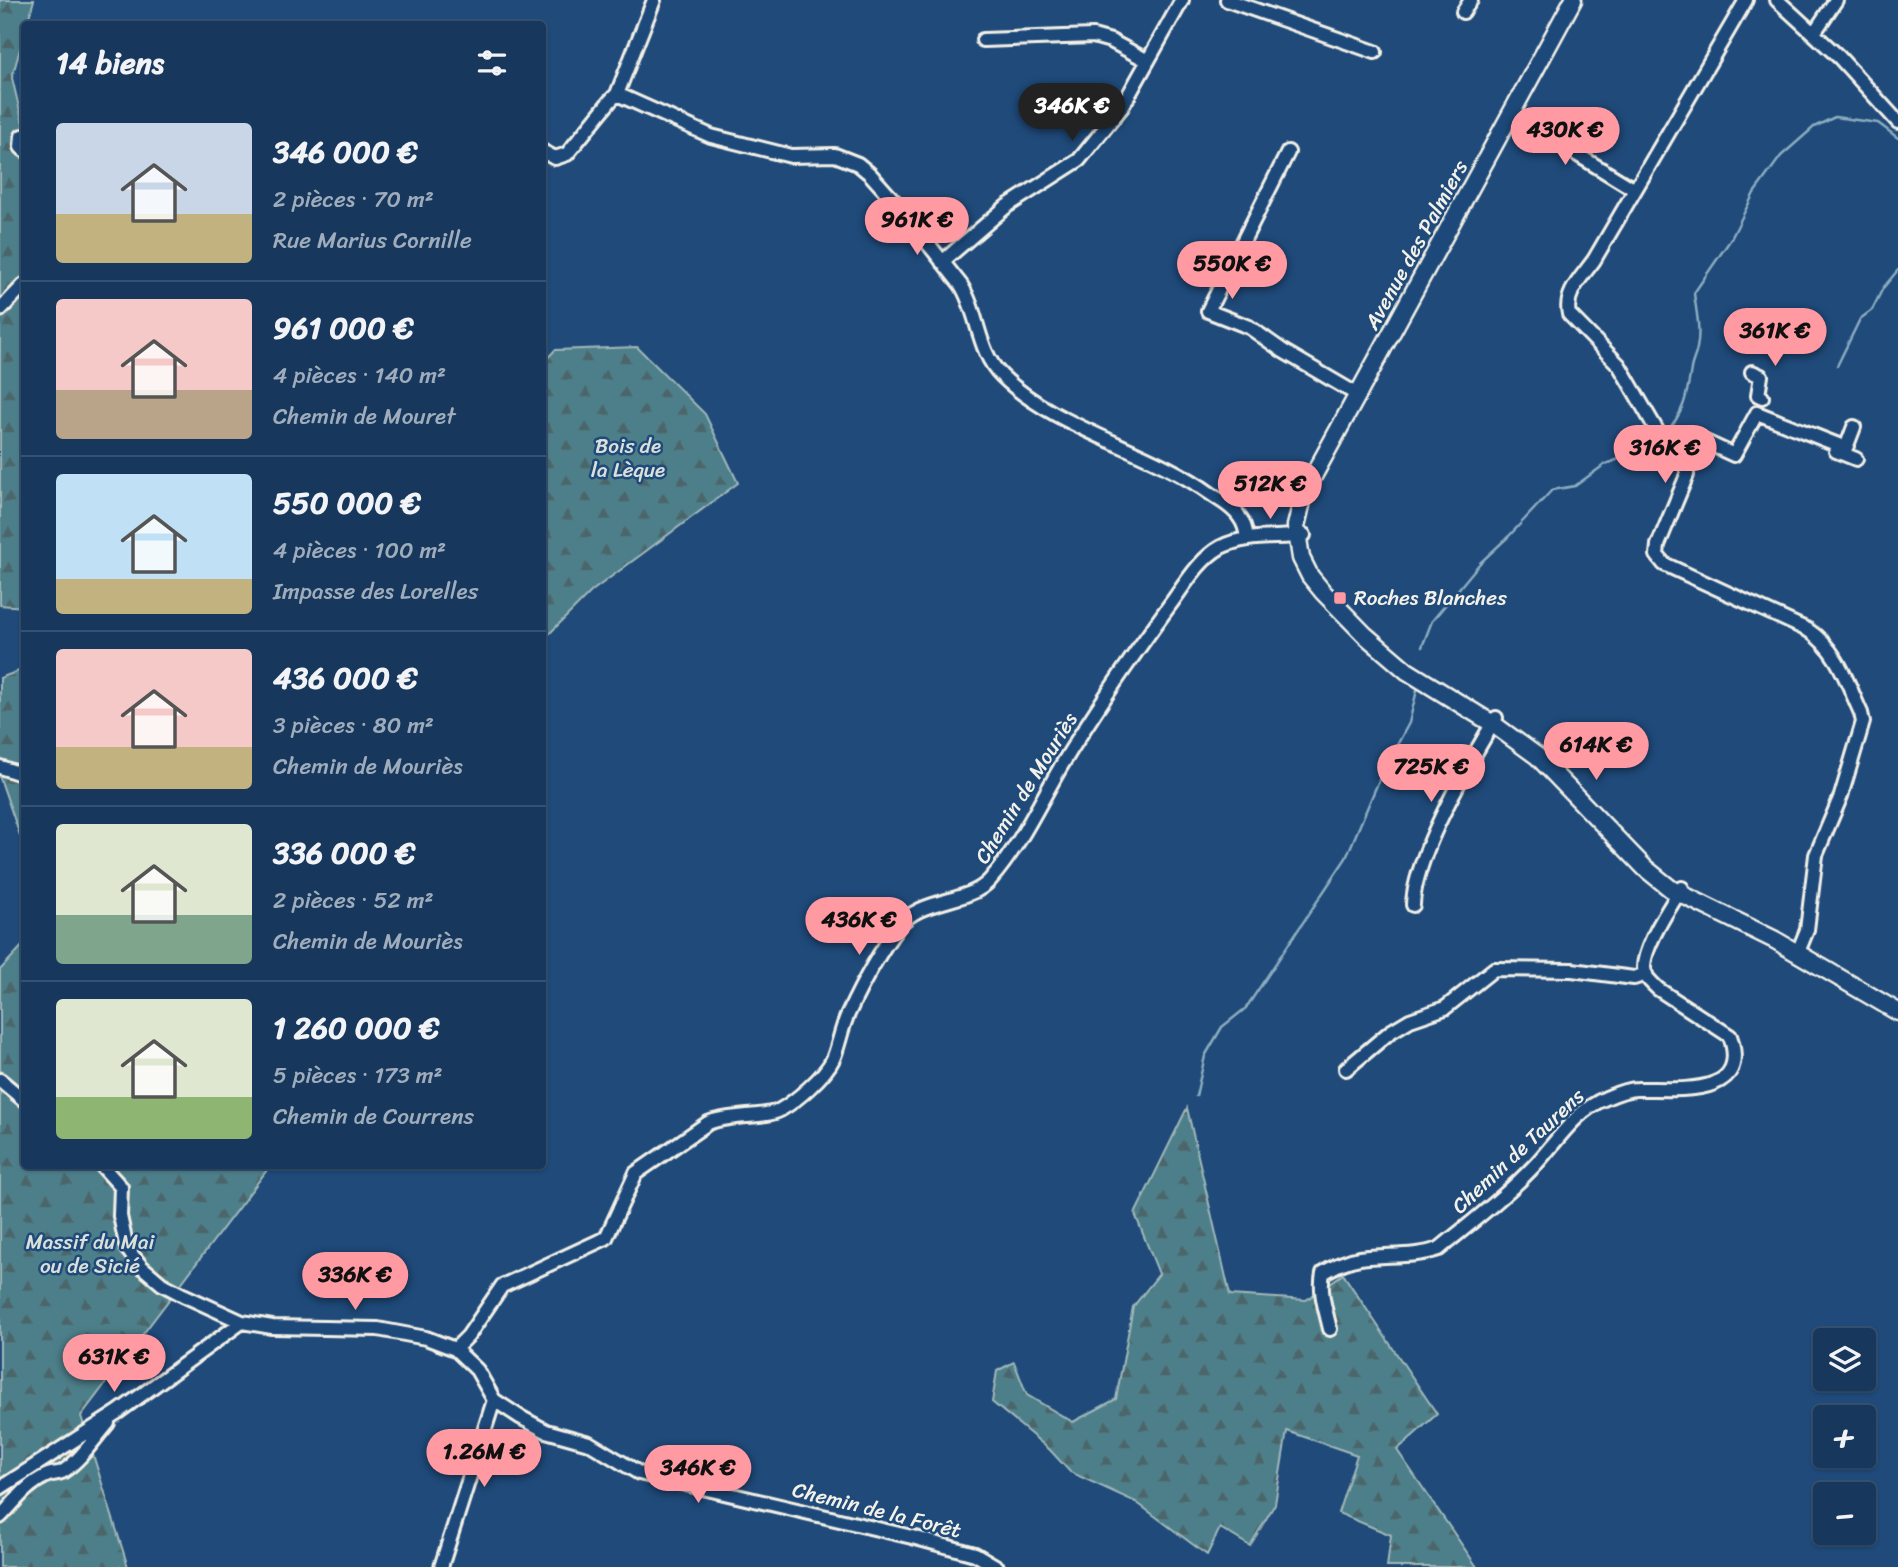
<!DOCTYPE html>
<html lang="fr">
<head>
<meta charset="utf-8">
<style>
	body { margin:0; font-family:Sriracha,sans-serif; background:#244365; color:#f1f3f6; height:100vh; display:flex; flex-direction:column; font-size:26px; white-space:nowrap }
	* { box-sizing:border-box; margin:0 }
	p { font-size:23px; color:#9eacbb }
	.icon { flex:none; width:38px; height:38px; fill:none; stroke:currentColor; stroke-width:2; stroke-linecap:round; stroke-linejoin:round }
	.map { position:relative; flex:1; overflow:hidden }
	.drawer { position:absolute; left:21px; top:21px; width:525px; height:1148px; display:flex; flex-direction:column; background:#17385c; border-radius:7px; box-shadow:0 2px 5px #0004,0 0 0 2px #365272 }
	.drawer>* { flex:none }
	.fabs { position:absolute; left:1813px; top:1328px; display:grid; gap:14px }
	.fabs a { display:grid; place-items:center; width:63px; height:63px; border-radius:7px; background:#17385c; box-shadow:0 2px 5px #0004,0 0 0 2px #365272; font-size:35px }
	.price { position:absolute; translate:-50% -60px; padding:0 16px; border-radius:24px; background:#ff9aa2; color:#111; font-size:23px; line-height:46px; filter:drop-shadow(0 2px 4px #0008) }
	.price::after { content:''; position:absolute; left:50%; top:42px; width:21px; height:16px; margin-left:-10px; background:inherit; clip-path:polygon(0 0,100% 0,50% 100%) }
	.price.on { background:#222; color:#fff }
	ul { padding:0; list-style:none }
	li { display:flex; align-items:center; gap:21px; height:175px; padding:0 35px }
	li+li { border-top:2px solid #365272 }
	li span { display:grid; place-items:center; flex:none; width:196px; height:140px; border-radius:7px; color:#555 }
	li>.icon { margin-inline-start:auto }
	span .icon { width:84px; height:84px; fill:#fffc; stroke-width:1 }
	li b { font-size:30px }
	h2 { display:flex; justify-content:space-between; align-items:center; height:84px; padding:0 35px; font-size:30px }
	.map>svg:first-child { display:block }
</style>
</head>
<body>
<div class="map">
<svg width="1898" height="1567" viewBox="0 0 1898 1567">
	<defs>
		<pattern id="forest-firs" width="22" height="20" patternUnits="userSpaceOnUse" patternTransform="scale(1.75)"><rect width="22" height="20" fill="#4e7f8a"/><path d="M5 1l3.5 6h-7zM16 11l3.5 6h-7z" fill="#4c666b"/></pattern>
	</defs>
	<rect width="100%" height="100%" fill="#1f4a7a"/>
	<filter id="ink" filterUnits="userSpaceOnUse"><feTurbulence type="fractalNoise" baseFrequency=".0143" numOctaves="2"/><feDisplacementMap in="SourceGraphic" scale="14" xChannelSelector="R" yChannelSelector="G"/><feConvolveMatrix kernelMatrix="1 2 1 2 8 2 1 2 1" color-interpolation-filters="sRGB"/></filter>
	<g filter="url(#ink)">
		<!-- forest -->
		<path fill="url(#forest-firs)" stroke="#a1b8b9" stroke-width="2" d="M0 0H34L27 24H24V34L12 78 24 128V607L0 605Z
			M637 347 705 414 738 483 592 591 543 640V363L555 350Z
			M24 669V847L0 778V678Z
			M24 944V1166H270L81 1416 128 1567H0V970Z
			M1187 1108 1230 1295 1306 1300 1343 1274 1437 1414 1397 1450 1477 1567H1387L1391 1535 1338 1513 1357 1455 1287 1431 1275 1504 1250 1546 1220 1528 1207 1555 1136 1502 1070 1472 1050 1450 992 1402 997 1371 1014 1362 1027 1395 1073 1422 1116 1399 1133 1307 1159 1274 1135 1214Z"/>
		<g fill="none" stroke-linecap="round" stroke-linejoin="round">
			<!-- stream -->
			<path stroke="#8cacbf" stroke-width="2.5" d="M1837 366 1860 319 1872 310 1883 288 1898 270
				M1664 434C1684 415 1687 395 1691 369 1692 362 1696 355 1697 348 1701 330 1696 311 1694 293L1731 239 1754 193 1781 156 1814 127 1835 117 1878 123 1898 138
				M1422 647 1432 621 1480 563 1509 536 1552 490 1575 486 1604 465 1651 446 1658 439
				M1196 1096 1205 1056 1222 1027 1246 1008 1346 858 1382 773 1409 723 1418 686"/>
			<!-- minor casing -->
			<g stroke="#f4f1e8" stroke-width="18">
				<path id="minor" d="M654 0 617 94 711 136 791 156 835 155 858 164 870 174 895 202 961 285C979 313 977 352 1002 376 1056 429 1149 449 1211 494 1221 501 1234 507 1240 518 1244 523 1246 531 1247 538
					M1227 0 1375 52
					M1746 0 1594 260C1582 277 1564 293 1569 314L1619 365 1659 434 1682 456 1687 465V475L1658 545 1657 555 1664 564 1808 630C1837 649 1847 682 1861 713L1863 722 1841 796 1816 855 1807 930 1798 952
					M1777 0 1839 57 1898 122
					M1463 12 1471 0
					M1814 33 1836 0
					M983 40 1093 36 1111 41 1148 61
					M1508 120 1552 139 1635 190
					M24 136H22L21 147 24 150
					M542 151 555 158 567 154 610 101 617 94
					M1288 152 1208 311 1249 327 1283 351 1358 395
					M942 262 1007 206 1079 160 1122 107 1182 0
					M0 310 24 285
					M1752 372 1761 376 1758 395 1762 397
					M1836 451 1856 459
					M1687 465 1699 439 1734 455 1757 413 1846 448 1854 427
					M0 767 24 775
					M1413 905C1414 857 1470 761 1496 718
					M1346 1069 1390 1032 1410 1020 1445 1008 1494 969 1572 970 1634 978 1646 974
					M0 1080 24 1100
					M102 1166 121 1187 120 1216 127 1249 142 1267 162 1284 183 1295 242 1322 272 1327 378 1329 426 1338 455 1349 477 1370 494 1400 520 1417 546 1431 589 1443 639 1473 912 1537 975 1554 997 1567
					M1330 1329C1326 1311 1319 1292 1323 1273 1335 1266 1346 1260 1360 1258 1386 1254 1413 1258 1439 1249 1472 1222 1507 1195 1536 1164 1558 1140 1575 1111 1606 1098 1615 1094 1627 1089 1637 1089 1673 1088 1752 1100 1730 1036L1658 989C1651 982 1644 977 1644 967 1644 946 1670 906 1682 888
					M455 1349 468 1336 502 1286 606 1238 636 1173 708 1123C729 1114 766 1118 780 1110 796 1101 825 1076 833 1059 839 1045 841 1029 848 1014 862 984 878 954 898 927 920 897 968 905 990 880 1019 847 1038 806 1060 768 1093 713 1131 658 1169 606 1184 586 1199 559 1221 547 1247 534 1276 539 1304 535
					M0 1488 118 1412 242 1322
					M0 1517C15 1502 26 1485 46 1476 51 1473 57 1474 62 1472 80 1461 95 1438 108 1423
					M441 1567 494 1400"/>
			</g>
			<!-- major casing -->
			<g stroke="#f4f1e8" stroke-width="21">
				<path id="major" d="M1573 0 1304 493 1296 526 1301 558 1310 576 1323 592 1365 635 1407 671 1493 724 1537 756 1645 868 1671 889 1775 940 1898 1012"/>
			</g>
			<!-- minor -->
			<use href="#minor" stroke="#1f4a7a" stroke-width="12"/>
			<!-- major -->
			<use href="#major" stroke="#1f4a7a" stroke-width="16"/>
		</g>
	</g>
	<!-- markers -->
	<rect fill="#ff9aa2" stroke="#1f4a7a" stroke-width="2.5" x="1333" y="591" width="14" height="14" rx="3.5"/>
	<g text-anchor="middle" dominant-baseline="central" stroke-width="5" stroke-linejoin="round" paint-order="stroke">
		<!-- street labels -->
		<g font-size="21" fill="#f4f1e8" stroke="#1f4a7a">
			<text transform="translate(1416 245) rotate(-61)">Avenue des Palmiers</text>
			<text transform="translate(1026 788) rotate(-58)">Chemin de Mouriès</text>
			<text transform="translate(1518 1151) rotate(-43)">Chemin de Taurens</text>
			<text transform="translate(877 1510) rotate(14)">Chemin de la Forêt</text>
		</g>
		<!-- park labels -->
		<g font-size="21" fill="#dbe0da" stroke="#1f4a7a">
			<text x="628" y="446">Bois de<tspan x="628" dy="24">la Lèque</tspan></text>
			<text x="90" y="1242">Massif du Mai<tspan x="90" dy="24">ou de Sicié</tspan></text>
		</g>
		<!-- poi labels -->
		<g font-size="21" fill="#f4f1e8" stroke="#1f4a7a" text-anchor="start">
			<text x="1354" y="598">Roches Blanches</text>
		</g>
	</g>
</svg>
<div class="fabs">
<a><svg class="icon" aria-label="layers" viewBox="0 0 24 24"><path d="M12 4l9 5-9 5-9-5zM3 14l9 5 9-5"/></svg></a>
<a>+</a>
<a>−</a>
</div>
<b class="price on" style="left:1072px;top:143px">346K €</b>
<b class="price" style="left:1565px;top:167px">430K €</b>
<b class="price" style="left:917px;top:257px">961K €</b>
<b class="price" style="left:1232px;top:301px">550K €</b>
<b class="price" style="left:1775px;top:368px">361K €</b>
<b class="price" style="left:1665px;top:485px">316K €</b>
<b class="price" style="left:1270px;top:521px">512K €</b>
<b class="price" style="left:1596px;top:782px">614K €</b>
<b class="price" style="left:1431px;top:804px">725K €</b>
<b class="price" style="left:859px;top:957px">436K €</b>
<b class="price" style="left:355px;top:1312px">336K €</b>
<b class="price" style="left:114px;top:1394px">631K €</b>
<b class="price" style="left:484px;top:1489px">1.26M €</b>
<b class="price" style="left:698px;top:1505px">346K €</b>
<section class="drawer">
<h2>14 biens<svg class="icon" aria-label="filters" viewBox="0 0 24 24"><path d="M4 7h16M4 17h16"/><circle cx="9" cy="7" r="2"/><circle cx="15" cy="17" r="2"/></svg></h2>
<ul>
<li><span style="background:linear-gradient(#c9d6e8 65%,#c2b280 0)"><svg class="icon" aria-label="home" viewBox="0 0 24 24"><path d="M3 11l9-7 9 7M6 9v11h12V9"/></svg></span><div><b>346 000 €</b><p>2 pièces · 70 m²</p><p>Rue Marius Cornille</p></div></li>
<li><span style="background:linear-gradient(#f6c9c9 65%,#b9a48a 0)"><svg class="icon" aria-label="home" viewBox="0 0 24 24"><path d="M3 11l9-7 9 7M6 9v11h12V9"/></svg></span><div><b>961 000 €</b><p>4 pièces · 140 m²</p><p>Chemin de Mouret</p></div></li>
<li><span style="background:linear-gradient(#bfe0f5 75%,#c2b280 0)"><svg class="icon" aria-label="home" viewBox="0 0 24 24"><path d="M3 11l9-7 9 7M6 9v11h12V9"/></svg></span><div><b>550 000 €</b><p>4 pièces · 100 m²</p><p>Impasse des Lorelles</p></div></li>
<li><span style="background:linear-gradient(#f6c9c9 70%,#c2b280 0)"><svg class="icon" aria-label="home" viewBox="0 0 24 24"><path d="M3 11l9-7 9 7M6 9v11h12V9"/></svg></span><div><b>436 000 €</b><p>3 pièces · 80 m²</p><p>Chemin de Mouriès</p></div></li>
<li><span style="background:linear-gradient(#dfe7d0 65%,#7fa58c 0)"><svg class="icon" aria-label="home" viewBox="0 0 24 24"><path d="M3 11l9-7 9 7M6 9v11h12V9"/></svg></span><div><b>336 000 €</b><p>2 pièces · 52 m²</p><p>Chemin de Mouriès</p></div></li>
<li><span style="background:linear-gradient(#dfe7d0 70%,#8fb573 0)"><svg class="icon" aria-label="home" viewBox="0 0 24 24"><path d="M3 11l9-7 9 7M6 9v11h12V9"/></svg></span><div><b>1 260 000 €</b><p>5 pièces · 173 m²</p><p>Chemin de Courrens</p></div></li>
</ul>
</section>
</div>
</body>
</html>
